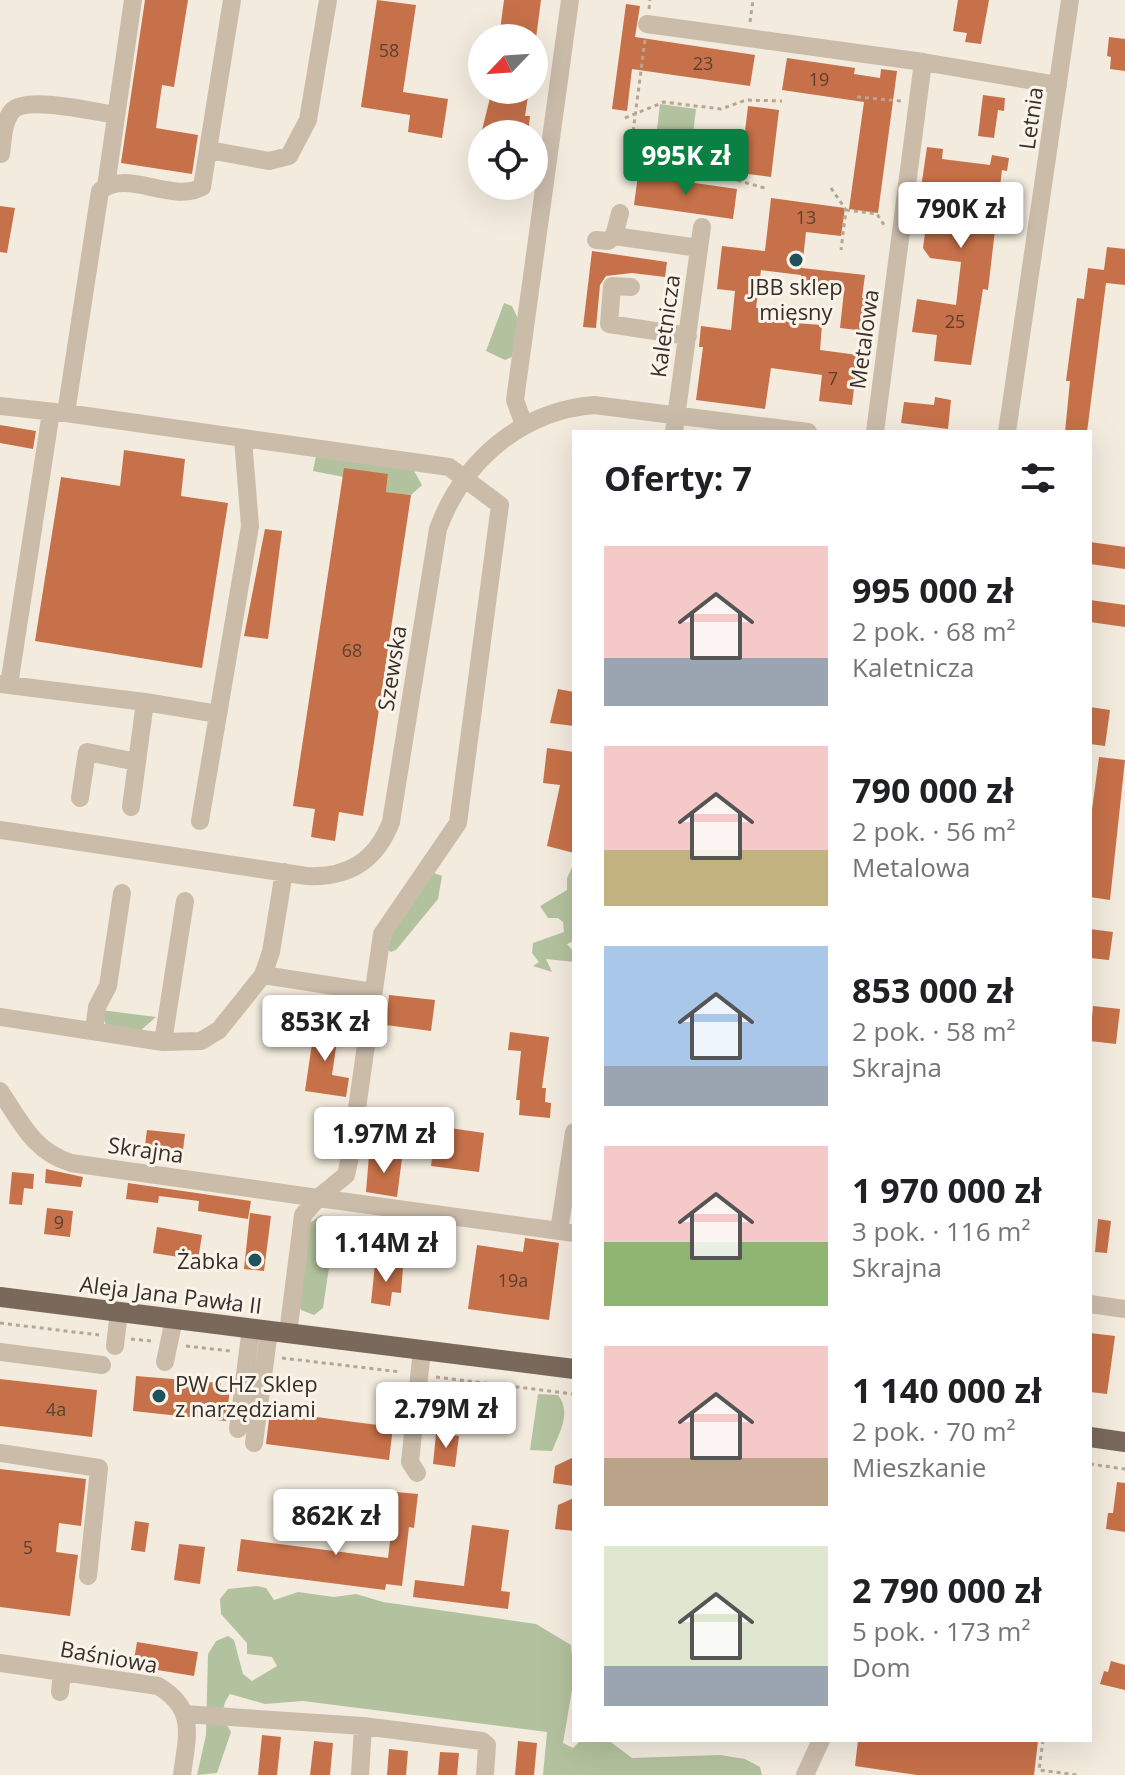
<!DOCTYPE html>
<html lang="pl">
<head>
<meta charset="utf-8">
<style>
	body { margin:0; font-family:"Open Sans",sans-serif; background:#f6f6f6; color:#202124; height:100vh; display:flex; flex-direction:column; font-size:30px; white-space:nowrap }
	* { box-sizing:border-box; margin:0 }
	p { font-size:26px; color:#757577 }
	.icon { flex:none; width:44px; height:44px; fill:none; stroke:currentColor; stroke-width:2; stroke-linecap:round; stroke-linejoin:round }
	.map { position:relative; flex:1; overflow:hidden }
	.sheet { position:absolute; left:572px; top:430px; width:520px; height:1312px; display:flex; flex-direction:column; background:#fff; border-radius:0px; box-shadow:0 8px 32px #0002 }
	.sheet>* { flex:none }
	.needle { width:52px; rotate:245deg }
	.buttons { position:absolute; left:468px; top:24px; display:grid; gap:16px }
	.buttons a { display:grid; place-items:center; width:80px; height:80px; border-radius:50%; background:#fff; box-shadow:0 8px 32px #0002; font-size:40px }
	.price { position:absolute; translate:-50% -68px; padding:0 18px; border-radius:8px; background:#fff; color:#222; font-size:26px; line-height:52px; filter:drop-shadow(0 2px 4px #0008) }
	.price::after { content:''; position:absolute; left:50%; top:48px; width:24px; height:18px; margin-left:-12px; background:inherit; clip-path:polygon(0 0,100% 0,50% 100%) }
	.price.on { background:#0b8043; color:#fff }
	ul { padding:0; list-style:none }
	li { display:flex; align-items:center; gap:24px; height:200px; padding:0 32px }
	li span { display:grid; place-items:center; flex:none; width:224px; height:160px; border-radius:0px; color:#555 }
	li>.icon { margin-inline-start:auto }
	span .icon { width:96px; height:96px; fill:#fffc; stroke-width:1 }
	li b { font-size:34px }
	h2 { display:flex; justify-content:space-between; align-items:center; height:96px; padding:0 32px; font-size:34px }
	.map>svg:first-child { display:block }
</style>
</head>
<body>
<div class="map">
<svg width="1125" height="1775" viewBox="0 0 1125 1775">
	<rect width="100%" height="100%" fill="#f3ebde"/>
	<!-- green -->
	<path fill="#b3c29e" d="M660 104 696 109 691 151 655 146Z
		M504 303 512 306 518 319 512 357 505 360 486 351Z
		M316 456 413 469 422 485 411 495 386 492 388 474 344 477 313 471Z
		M574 863V941L567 944 574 952V962L546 959 552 972 533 966 539 962 532 953 533 943 564 932 563 922 558 918H548L540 906 567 890V878Z
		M434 873 442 876 438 899 396 950 391 952 388 950 392 931Z
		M101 1010 156 1017 140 1031 106 1026Z
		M321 1215 331 1219 335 1227 323 1308 314 1315 301 1310 298 1303 310 1223Z
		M538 1394 558 1395C572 1413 559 1433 552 1451L530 1450Z
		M257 1586 266 1588 274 1600 298 1592 334 1597 356 1594 383 1602 536 1624 571 1645 574 1678 563 1743 573 1748 581 1740H608L632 1758 720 1755 745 1759 760 1767 762 1775H543L547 1732 303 1701 265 1704 230 1694C220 1708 222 1717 231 1732L217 1773 197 1775 206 1735 208 1654 216 1641 228 1636 234 1640 243 1674 252 1681 277 1666 272 1657 247 1654V1643L221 1614 220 1599 228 1589Z"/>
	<!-- building -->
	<path fill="#c67149" d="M145 0H188L174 87 162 85 156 128 198 135 192 174 121 163Z
		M377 0 416 5 403 92 448 99 442 138 408 132 410 115 361 107Z
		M504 0H541L536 38H499Z
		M958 0H989L981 44 965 42 967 33 953 31Z
		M626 4 640 6 635 37 755 55 750 86 632 69 627 111 612 109Z
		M1109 37 1125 39V71L1110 69 1111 57 1107 56Z
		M787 58 855 68 854 74 880 78 881 69 897 71 878 213 849 209 864 102 782 90Z
		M492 90H529L525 116H530L528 134H481Z
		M983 95 1005 98 1004 111 998 110 994 138 978 136Z
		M748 106 779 110 771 177 740 173Z
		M927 147 943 149 942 159 990 165 992 155 1009 158 1007 171 1002 170 988 290 983 289 971 365 934 361 937 335 912 332 917 299 956 305 961 262 930 258 923 248 926 226 954 230 958 197 929 193 921 188Z
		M638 175 737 189 733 219 634 205Z
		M771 198 845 208 841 236 806 232 802 268 865 275 862 298 869 299 866 331 840 328 844 291 800 286 801 275 761 270 756 308 794 312 793 323 822 325 820 350 858 355 852 405 819 401 822 375 771 368 765 409 696 400 703 347H699L701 326 731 330 735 291 717 289 722 246 765 251Z
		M0 206 15 208 7 253 0 252Z
		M1107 247 1125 249V285L1106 283 1087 432H1065L1070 381H1066L1077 298 1084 299 1088 268 1104 270Z
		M592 251 667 262 665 277 632 273 606 276 600 285 596 328 583 327Z
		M935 397 951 400 948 429 901 423 904 402 934 405Z
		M0 425 36 431 33 449 0 443Z
		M124 450 185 459 181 496 228 503 202 668 35 641 61 477 120 486Z
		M344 468 388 474 386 492 411 495 363 816 339 812 335 841 311 837 315 809 293 806Z
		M265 529 282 531 268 639 244 636Z
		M1090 542 1125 547V569L1090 564Z
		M1090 600 1125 605V627L1090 622Z
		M558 689 574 692V726L550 723Z
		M1090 707 1110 710 1105 746 1090 744Z
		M547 748 574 752V853L547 846 560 785 543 783Z
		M1099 757 1125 760 1110 900 1090 897V825Z
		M1090 929 1113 932 1109 960 1090 958Z
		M389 995 435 1000 431 1031 386 1025Z
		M1093 1006 1120 1009 1116 1044 1090 1041Z
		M315 1023 339 1027 332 1075 349 1078 346 1097 305 1091Z
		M510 1032 549 1037 542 1088H546L545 1102 551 1103 550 1118 519 1115 520 1100H516L521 1051 508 1050Z
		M436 1126 484 1133 479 1172 431 1166Z
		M147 1130 185 1134 182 1158 144 1153Z
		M369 1155 402 1158 397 1197 366 1192Z
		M46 1169 83 1177 81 1187 45 1183Z
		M12 1172 34 1174 33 1189 24 1188 22 1205 9 1204Z
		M128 1183 251 1201 248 1219 198 1211 199 1201 159 1196 158 1203 126 1199Z
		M47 1208 73 1211 70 1237 44 1234Z
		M250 1213 271 1216 264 1271 244 1269Z
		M1098 1219 1111 1221 1107 1253 1095 1252Z
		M413 1226 451 1231 448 1254 410 1249Z
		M157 1227 202 1235 198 1260 153 1253Z
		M525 1238 559 1243 549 1320 468 1309 477 1245 523 1252Z
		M375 1264 403 1267 401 1293 392 1292 390 1306 371 1303Z
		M1090 1333 1115 1336 1107 1394 1090 1392Z
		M136 1376 221 1383V1388L230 1389 226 1421 133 1411Z
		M0 1379 97 1390 92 1437 0 1426Z
		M270 1411 393 1427 389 1460 266 1444Z
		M436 1434 459 1436 455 1467 433 1464Z
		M574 1457V1486L553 1483 555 1466Z
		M0 1469 86 1479 81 1526 59 1523 56 1552 78 1555 70 1616 0 1607Z
		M1117 1482 1125 1483V1532L1106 1529 1108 1513H1113Z
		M396 1492 418 1494 414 1528 409 1527 402 1586 386 1584 385 1590 237 1571 241 1539 388 1558Z
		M574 1498V1531L555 1529 558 1505Z
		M135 1521 149 1523 145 1552 131 1550Z
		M472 1525 509 1530 501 1591 510 1592 508 1609 413 1597 415 1580 464 1586Z
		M179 1544 205 1547 200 1584 174 1580Z
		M137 1642 198 1652 194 1676 133 1666Z
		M1111 1661 1125 1665V1690L1100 1684 1104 1671 1108 1672Z
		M262 1735 281 1737 277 1775H258Z
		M858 1740H1031L1038 1741 1034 1775H917L855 1766Z
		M314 1741 333 1743 330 1775H310Z
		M518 1741 537 1743 534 1775H515Z
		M389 1749 408 1751 406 1775H387Z
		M440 1752 459 1753 457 1775H438Z"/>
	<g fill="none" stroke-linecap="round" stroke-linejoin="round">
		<!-- path -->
		<path stroke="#b7a694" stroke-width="3" stroke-dasharray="4 4" stroke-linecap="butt" d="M649 9 650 0
			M750 22 753 0
			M645 40 633 132C645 157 694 155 719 158L733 179 768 189
			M857 97 901 101
			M625 118 664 102 721 109 746 100 782 101
			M831 188 846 210 841 250
			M846 210 877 214 886 228
			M0 1323 99 1335
			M131 1339 151 1341
			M186 1346 230 1351
			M282 1358 401 1372
			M436 1377 574 1394
			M1090 1464 1125 1469
			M1043 1740 1039 1770 1077 1775"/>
		<!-- minor -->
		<path stroke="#cbbcaa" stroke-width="18" d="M647 24 923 62
			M209 150 269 161 289 156 308 120 328 0
			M1 154C3 140 3 122 12 111 26 95 95 112 116 115
			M106 186 133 0
			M614 236 620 213
			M596 240 608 241 614 236 699 248
			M631 287 612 286 609 324 688 336
			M0 406 64 413
			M524 425 515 400 570 0
			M674 432 702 227
			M875 432 923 62 1058 85
			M1007 432 1070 0
			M0 684 145 702
			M9 685 51 412
			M80 798 87 752 137 762
			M131 807 145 702 218 714
			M200 821 250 526 243 439
			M0 830 307 876C348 878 376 861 391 822L438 529C463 461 521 411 594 405L808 432
			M263 975 373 992
			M0 1017 163 1042 201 1041 219 1030 263 975 271 952 284 872
			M94 1031 97 1007 108 986 122 893
			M163 1042 185 901
			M0 1091C21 1122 33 1151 71 1163L318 1198 346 1175 350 1157 382 934 458 823 500 505 449 467 66 413 100 191C127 168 172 204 202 187L232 0
			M559 1231 574 1132
			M1090 1304 1125 1309
			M288 1333 303 1215 318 1198 574 1233
			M115 1346 119 1312
			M0 1352 102 1365
			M165 1362 174 1319
			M238 1429 251 1328
			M254 1443 269 1331
			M0 1453 99 1468 88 1576
			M417 1473 410 1462 422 1350
			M0 1663 158 1686C197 1709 187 1736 182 1775
			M60 1692 62 1672
			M185 1714 363 1726 482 1741 487 1745 485 1775
			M360 1775 363 1726
			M805 1775 821 1740"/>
		<!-- major -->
		<path stroke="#7a685b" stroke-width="20" d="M0 1297 574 1369
			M1090 1437 1125 1442"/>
	</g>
	<!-- markers -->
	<g fill="#1f525a" stroke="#faf4eb" stroke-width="3">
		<circle cx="796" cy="260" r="8"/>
		<circle cx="255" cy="1260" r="8"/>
		<circle cx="159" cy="1396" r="8"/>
	</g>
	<g text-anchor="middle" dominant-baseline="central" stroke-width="6" stroke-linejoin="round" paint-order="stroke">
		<!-- number labels -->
		<g font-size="18" fill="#5c4031">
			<text x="389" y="50">58</text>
			<text x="703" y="63">23</text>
			<text x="819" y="79">19</text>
			<text x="806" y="217">13</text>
			<text x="955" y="321">25</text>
			<text x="833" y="378">7</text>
			<text x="352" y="650">68</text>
			<text x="59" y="1222">9</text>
			<text x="513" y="1280">19a</text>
			<text x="56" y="1409">4a</text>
			<text x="28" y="1547">5</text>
		</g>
		<!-- street labels -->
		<g font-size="22" fill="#382f29" stroke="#faf4eb">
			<text transform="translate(1030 118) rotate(-82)">Letnia</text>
			<text transform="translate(664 326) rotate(-82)">Kaletnicza</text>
			<text transform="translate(863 339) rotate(-82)">Metalowa</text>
			<text transform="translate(391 668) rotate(-81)">Szewska</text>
			<text transform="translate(146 1149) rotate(8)">Skrajna</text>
			<text transform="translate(171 1294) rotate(7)">Aleja Jana Pawła II</text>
			<text transform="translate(109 1656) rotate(10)">Baśniowa</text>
		</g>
		<!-- poi labels -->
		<g font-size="22" fill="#382f29" stroke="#faf4eb">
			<text x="796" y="286">JBB sklep<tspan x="796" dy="25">mięsny</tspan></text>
			<text x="239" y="1260" text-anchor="end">Żabka</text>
			<text x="175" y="1383" text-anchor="start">PW CHZ Sklep<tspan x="175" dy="25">z narzędziami</tspan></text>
		</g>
	</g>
</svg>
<div class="buttons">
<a><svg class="needle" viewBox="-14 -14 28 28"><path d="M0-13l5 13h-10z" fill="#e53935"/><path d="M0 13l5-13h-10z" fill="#757577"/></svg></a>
<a><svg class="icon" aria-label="locate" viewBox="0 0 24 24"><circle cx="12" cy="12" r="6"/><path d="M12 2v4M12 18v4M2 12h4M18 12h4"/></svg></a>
</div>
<b class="price on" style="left:686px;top:197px">995K zł</b>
<b class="price" style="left:961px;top:250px">790K zł</b>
<b class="price" style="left:325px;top:1063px">853K zł</b>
<b class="price" style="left:384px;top:1175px">1.97M zł</b>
<b class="price" style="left:386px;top:1284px">1.14M zł</b>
<b class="price" style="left:446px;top:1450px">2.79M zł</b>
<b class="price" style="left:336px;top:1557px">862K zł</b>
<section class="sheet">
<h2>Oferty: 7<svg class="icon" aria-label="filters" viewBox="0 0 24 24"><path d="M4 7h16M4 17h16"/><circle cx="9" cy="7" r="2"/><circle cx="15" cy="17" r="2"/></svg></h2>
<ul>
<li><span style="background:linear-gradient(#f6c9c9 70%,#9aa5b1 0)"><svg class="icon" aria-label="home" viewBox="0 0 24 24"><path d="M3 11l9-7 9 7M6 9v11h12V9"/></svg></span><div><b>995 000 zł</b><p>2 pok. · 68 m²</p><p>Kaletnicza</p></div></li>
<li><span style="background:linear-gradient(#f6c9c9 65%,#c2b280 0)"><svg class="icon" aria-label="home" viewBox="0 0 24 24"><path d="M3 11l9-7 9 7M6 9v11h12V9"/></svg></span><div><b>790 000 zł</b><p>2 pok. · 56 m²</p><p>Metalowa</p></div></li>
<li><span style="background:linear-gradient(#a9c7e8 75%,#9aa5b1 0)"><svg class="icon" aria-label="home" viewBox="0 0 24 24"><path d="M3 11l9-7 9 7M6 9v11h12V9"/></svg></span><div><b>853 000 zł</b><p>2 pok. · 58 m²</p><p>Skrajna</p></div></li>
<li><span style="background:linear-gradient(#f6c9c9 60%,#8fb573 0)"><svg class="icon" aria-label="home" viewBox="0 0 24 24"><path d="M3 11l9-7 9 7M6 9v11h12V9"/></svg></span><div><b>1 970 000 zł</b><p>3 pok. · 116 m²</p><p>Skrajna</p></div></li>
<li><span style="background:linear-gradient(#f6c9c9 70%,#b9a48a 0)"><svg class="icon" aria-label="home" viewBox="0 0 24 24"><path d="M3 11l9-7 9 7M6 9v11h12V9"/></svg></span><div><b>1 140 000 zł</b><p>2 pok. · 70 m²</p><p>Mieszkanie</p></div></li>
<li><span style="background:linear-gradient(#dfe7d0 75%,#9aa5b1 0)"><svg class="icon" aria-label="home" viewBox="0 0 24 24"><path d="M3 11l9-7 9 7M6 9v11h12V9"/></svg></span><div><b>2 790 000 zł</b><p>5 pok. · 173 m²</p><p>Dom</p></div></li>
</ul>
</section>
</div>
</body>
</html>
